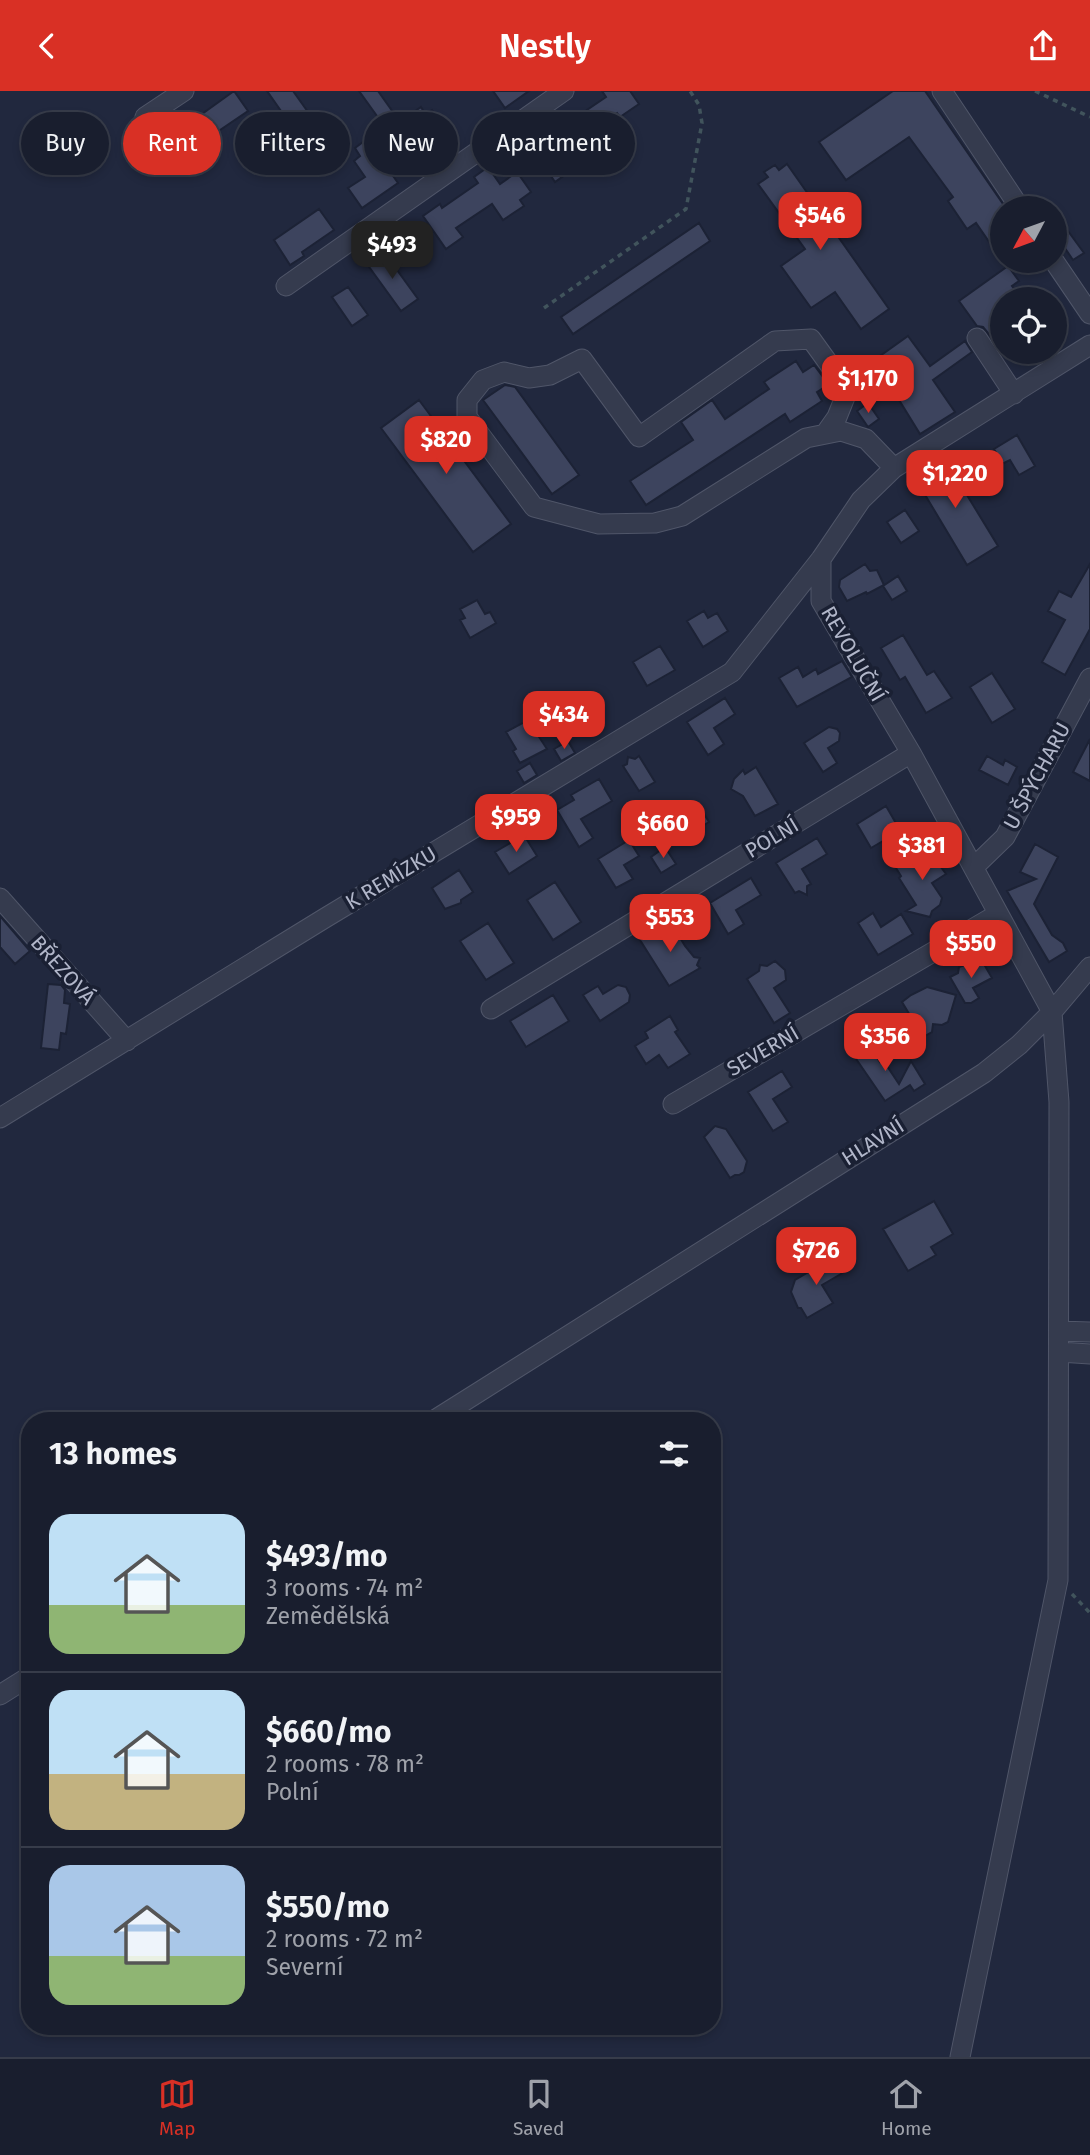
<!DOCTYPE html>
<html lang="en">
<head>
<meta charset="utf-8">
<style>
	body { margin:0; font-family:"Fira Sans",sans-serif; background:#222736; color:#f1f3f6; height:100vh; display:flex; flex-direction:column; font-size:26px; white-space:nowrap }
	* { box-sizing:border-box; margin:0 }
	p { font-size:23px; color:#9fa2aa }
	.icon { flex:none; width:38px; height:38px; fill:none; stroke:currentColor; stroke-width:2; stroke-linecap:round; stroke-linejoin:round }
	.map { position:relative; flex:1; overflow:hidden }
	.sheet { position:absolute; left:21px; top:1321px; width:700px; height:623px; display:flex; flex-direction:column; background:#191e2e; border-radius:28px; box-shadow:0 4px 10px #0003,0 0 0 2px #373c4a }
	.sheet>* { flex:none }
	.top-card { position:absolute; left:21px; top:21px; width:700px; height:63px; display:flex; gap:14px }
	.needle { width:46px; rotate:229deg }
	.tools { position:absolute; left:990px; top:105px; display:grid; gap:14px }
	.tools a { display:grid; place-items:center; width:77px; height:77px; border-radius:50%; background:#191e2e; box-shadow:0 4px 10px #0003,0 0 0 2px #373c4a; font-size:35px }
	.price { position:absolute; translate:-50% -60px; padding:0 16px; border-radius:14px; background:#d93025; color:#fff; font-size:23px; line-height:46px; filter:drop-shadow(0 2px 4px #0008) }
	.price::after { content:''; position:absolute; left:50%; top:42px; width:21px; height:16px; margin-left:-10px; background:inherit; clip-path:polygon(0 0,100% 0,50% 100%) }
	.price.active { background:#222; color:#fff }
	ul { padding:0; list-style:none }
	li { display:flex; align-items:center; gap:21px; height:175px; padding:0 28px }
	li+li { border-top:2px solid #373c4a }
	li span { display:grid; place-items:center; flex:none; width:196px; height:140px; border-radius:21px; color:#555 }
	li>.icon { margin-inline-start:auto }
	span .icon { width:84px; height:84px; fill:#fffc; stroke-width:1 }
	li b { font-size:30px }
	h2 { display:flex; justify-content:space-between; align-items:center; height:84px; padding:0 28px; font-size:30px }
	.pill { padding:0 24px; border-radius:32px; background:#191e2e; box-shadow:0 4px 10px #0003,0 0 0 2px #373c4a; font-size:24px; line-height:63px }
	.pill.active { background:#d93025; color:#fff }
	header { display:flex; justify-content:space-between; align-items:center; height:91px; padding:0 28px; background:#d93025; color:#fff; font-size:32px; font-weight:600 }
	.menu { display:flex; justify-content:space-around; align-items:center; height:98px; border-top:2px solid #373c4a; background:#191e2e; font-size:19px; color:#9fa2aa }
	.menu a { display:grid; justify-items:center; gap:4px }
	.menu .active { color:#d93025 }
	.map>svg:first-child { display:block }
</style>
</head>
<body>
<header><svg class="icon" aria-label="back" viewBox="0 0 24 24"><path d="M15 5l-7 7 7 7"/></svg>Nestly<svg class="icon" aria-label="share" viewBox="0 0 24 24"><path d="M12 15V3M7 8l5-5 5 5M5 13v7h14v-7"/></svg></header>
<div class="map">
<svg width="1090" height="1966" viewBox="0 0 1090 1966">
	<rect width="100%" height="100%" fill="#21283e"/>
	<!-- building -->
	<path fill="#3d445e" stroke="#1c2235" stroke-width="2" d="M234 0 248 20 204 50 213 62 198 72 177 41Z
		M267 0H293L313 28 295 40Z
		M359 0H378L395 24 382 32Z
		M493 0H529L505 17Z
		M602 0H630L639 13 620 26 617 22 578 49 596 73 581 83 576 76 555 91 535 61 552 48 545 38 562 27 566 33 606 6Z
		M893 0H925L1003 113V171L976 132 967 138 948 110 953 106 909 46 846 89 819 51Z
		M421 16 425 23 432 19 440 30 422 42 433 58 421 66 398 32Z
		M367 48 398 92 362 117 348 97 365 86 354 70 360 65 355 57Z
		M787 73 889 218 861 238 835 201 811 217 781 175 805 158 758 93 768 86 764 81 775 74 779 79Z
		M488 76 500 93 517 81 531 101 520 109 524 115 503 129 492 113 456 137 463 146 446 158 423 125 440 113 442 117 478 92 474 86Z
		M319 118 334 139 302 161 304 165 290 174 274 149Z
		M699 132 710 150 573 243 561 226Z
		M1068 140 1084 162 1073 169 1058 147Z
		M384 161 418 208 401 220 367 173Z
		M1008 175 1019 190 1012 195 1022 208H1003V239L992 247 983 236 977 235 959 210Z
		M348 196 368 224 352 235 332 206Z
		M908 245 930 275 965 250 972 261 933 289 955 321 920 343 896 304 904 298 880 265Z
		M796 270 803 281 814 274 826 290 828 294 817 301 822 310 790 331 785 323 646 414 630 390 693 349 681 331 712 309 725 328 769 298 764 291Z
		M505 294 515 296 579 384 552 403 483 309Z
		M419 309 511 433 473 461 381 337Z
		M868 312 879 328 868 336 857 320Z
		M1017 344 1035 375 1019 384 1010 369 1002 373 994 358Z
		M942 363 998 455 967 474 912 382Z
		M905 419 919 440 901 452 887 431Z
		M865 473 870 480 877 479 884 494 867 503 866 501 847 510 839 496 840 489Z
		M1090 473V538L1065 584 1042 571 1065 529 1048 520 1059 500 1071 506Z
		M898 485 907 500 892 509 883 495Z
		M477 509 485 523 490 521 496 532 470 547 460 529 465 527 460 518Z
		M704 520 708 527 717 522 728 540 703 556 687 530Z
		M903 544 927 584 934 580 952 607 926 622 905 586 900 589 881 557Z
		M660 555 675 579 647 595 633 571Z
		M842 570 852 586 797 616 779 587 798 576 803 586 816 578 818 583Z
		M992 582 1015 618 992 632 970 596Z
		M725 607 735 623 714 637 724 653 708 664 687 631Z
		M528 629 547 658 520 672 513 660 516 658 506 641Z
		M829 636 837 638 840 642 839 650 828 657 837 672 823 681 804 652Z
		M1090 648V690L1073 681Z
		M568 650 575 662 561 670 554 658Z
		M639 665 655 691 639 700 623 675 627 673 628 666 635 668Z
		M987 665 1003 674 1005 669 1017 676 1008 694 979 679Z
		M530 672 537 684 524 692 517 680Z
		M756 676 778 713 755 725 743 705 731 698 734 688 743 679 745 683Z
		M599 688 612 710 581 728 593 747 579 756 557 719 574 709 571 704Z
		M698 713 709 731 683 747 672 730Z
		M886 715 897 734 885 742 888 747 871 757 857 733Z
		M524 744 537 765 509 783 495 761Z
		M817 747 827 763 802 778 811 793 807 795V804L799 800 795 802 776 772Z
		M629 749 639 765 624 774 633 788 616 797 598 768Z
		M1035 753 1058 766 1034 813 1052 844 1063 852 1067 860 1049 871 1007 800 1036 788 1020 781Z
		M665 756 676 773 661 782 651 766Z
		M927 757 946 783 932 792 942 807 940 814 932 820 930 826 906 820 916 814 899 787 901 785 896 777 907 769 908 764 914 765Z
		M459 779 473 801 461 809V812L445 818 432 797Z
		M751 787 761 804 736 819 744 833 728 843 710 812Z
		M555 791 581 831 553 849 527 809Z
		M873 822 881 836 901 823 913 843 878 864 858 832Z
		M0 825 30 860 15 873 0 856Z
		M488 832 514 872 486 889 460 850Z
		M667 832 676 834V840L685 855 694 866 700 867 697 874 700 877 669 895 640 849Z
		M981 868 992 887 973 897 979 907 971 912H965L950 886 958 882 959 876Z
		M775 870 785 879 786 889 774 897 790 922 774 932 747 888 759 880 760 874 767 875Z
		M48 893 61 894 65 899 64 912 70 913 66 943 61 942 59 959 41 957Z
		M618 894 626 896 630 904 629 911 600 930 583 904 598 895 603 903Z
		M927 896 956 904 948 931 942 934 933 933 932 941 923 946 902 911 911 904Z
		M553 904 569 930 526 956 510 930Z
		M670 925 678 939 675 941 690 963 668 977 659 964 646 973 635 955 648 947 645 941Z
		M866 949 880 971 883 969 899 993 911 970 925 993 914 1000 910 994 885 1010 850 959Z
		M782 980 792 996 773 1008 788 1031 773 1040 748 1001Z
		M715 1035 726 1038 747 1070 744 1081 739 1084H735L730 1087 704 1046Z
		M934 1110 953 1143 931 1156 936 1164 908 1180 883 1138Z
		M837 1164 846 1180 822 1194 833 1212 807 1227 801 1217H798L791 1201 795 1189Z"/>
	<g fill="none" stroke-linecap="round" stroke-linejoin="round">
		<!-- minor casing -->
		<g stroke="#505669" stroke-width="21">
			<path id="minor" d="M942 0 1020 117
				M145 26 184 0
				M1054 170 1090 223
				M286 195 564 0
				M977 247 1014 303
				M825 343 837 326 845 306 837 284 811 248 775 250 639 346 582 268 550 284 529 287 504 281 483 289 467 309V326L534 416 599 433 655 432 682 425 806 347 841 340 866 348 894 377
				M821 468V510L911 662 1052 921 1059 1011 1058 1489 960 1966
				M974 776 1005 746 1090 587
				M0 807 127 950
				M491 918 911 662
				M673 1013 998 823
				M0 1027 325 827 732 581 821 468 861 409 894 377 1090 254
				M1060 1240 1090 1241
				M1060 1261 1090 1263
				M433 1330 984 982 1019 954 1052 921 1090 876
				M0 1604 30 1585"/>
		</g>
		<!-- path -->
		<path stroke="#41545c" stroke-width="3.5" stroke-dasharray="5 5" stroke-linecap="butt" d="M1035 0 1090 26
			M544 217 686 118 702 32 699 14 690 0
			M1072 1503 1090 1522"/>
		<!-- minor -->
		<use href="#minor" stroke="#353b4e" stroke-width="19"/>
	</g>
	<g text-anchor="middle" dominant-baseline="central" stroke-width="7" stroke-linejoin="round" paint-order="stroke">
		<!-- street labels -->
		<g font-size="21" fill="#b1b6c9" stroke="#1a2033">
			<text transform="translate(853 563) rotate(60)">REVOLUČNÍ</text>
			<text transform="translate(1037 685) rotate(-62)">U ŠPÝCHARU</text>
			<text transform="translate(772 747) rotate(-31)">POLNÍ</text>
			<text transform="translate(391 787) rotate(-31)">K REMÍZKU</text>
			<text transform="translate(63 879) rotate(48)">BŘEZOVÁ</text>
			<text transform="translate(763 960) rotate(-30)">SEVERNÍ</text>
			<text transform="translate(873 1051) rotate(-32)">HLAVNÍ</text>
		</g>
	</g>
</svg>
<div class="tools">
<a><svg class="needle" viewBox="-14 -14 28 28"><path d="M0-13l5 13h-10z" fill="#e53935"/><path d="M0 13l5-13h-10z" fill="#9fa2aa"/></svg></a>
<a><svg class="icon" aria-label="locate" viewBox="0 0 24 24"><circle cx="12" cy="12" r="6"/><path d="M12 2v4M12 18v4M2 12h4M18 12h4"/></svg></a>
</div>
<b class="price" style="left:820px;top:161px">$546</b>
<b class="price active" style="left:392px;top:190px">$493</b>
<b class="price" style="left:868px;top:324px">$1,170</b>
<b class="price" style="left:446px;top:385px">$820</b>
<b class="price" style="left:955px;top:419px">$1,220</b>
<b class="price" style="left:564px;top:660px">$434</b>
<b class="price" style="left:516px;top:763px">$959</b>
<b class="price" style="left:663px;top:769px">$660</b>
<b class="price" style="left:922px;top:791px">$381</b>
<b class="price" style="left:670px;top:863px">$553</b>
<b class="price" style="left:971px;top:889px">$550</b>
<b class="price" style="left:885px;top:982px">$356</b>
<b class="price" style="left:816px;top:1196px">$726</b>
<div class="top-card">
<a class="pill">Buy</a>
<a class="pill active">Rent</a>
<a class="pill">Filters</a>
<a class="pill">New</a>
<a class="pill">Apartment</a>
</div>
<section class="sheet">
<h2>13 homes<svg class="icon" aria-label="filters" viewBox="0 0 24 24"><path d="M4 7h16M4 17h16"/><circle cx="9" cy="7" r="2"/><circle cx="15" cy="17" r="2"/></svg></h2>
<ul>
<li><span style="background:linear-gradient(#bfe0f5 65%,#8fb573 0)"><svg class="icon" aria-label="home" viewBox="0 0 24 24"><path d="M3 11l9-7 9 7M6 9v11h12V9"/></svg></span><div><b>$493/mo</b><p>3 rooms · 74 m²</p><p>Zemědělská</p></div></li>
<li><span style="background:linear-gradient(#bfe0f5 60%,#c2b280 0)"><svg class="icon" aria-label="home" viewBox="0 0 24 24"><path d="M3 11l9-7 9 7M6 9v11h12V9"/></svg></span><div><b>$660/mo</b><p>2 rooms · 78 m²</p><p>Polní</p></div></li>
<li><span style="background:linear-gradient(#a9c7e8 65%,#8fb573 0)"><svg class="icon" aria-label="home" viewBox="0 0 24 24"><path d="M3 11l9-7 9 7M6 9v11h12V9"/></svg></span><div><b>$550/mo</b><p>2 rooms · 72 m²</p><p>Severní</p></div></li>
</ul>
</section>
</div>
<nav class="menu">
<a class="active"><svg class="icon" aria-label="map" viewBox="0 0 24 24"><path d="M3 6l6-2 6 2 6-2v14l-6 2-6-2-6 2zM9 4v14M15 6v14"/></svg>Map</a>
<a><svg class="icon" aria-label="saved" viewBox="0 0 24 24"><path d="M7 4h10v16l-5-4-5 4z"/></svg>Saved</a>
<a><svg class="icon" aria-label="home" viewBox="0 0 24 24"><path d="M3 11l9-7 9 7M6 9v11h12V9"/></svg>Home</a>
</nav>
</body>
</html>
